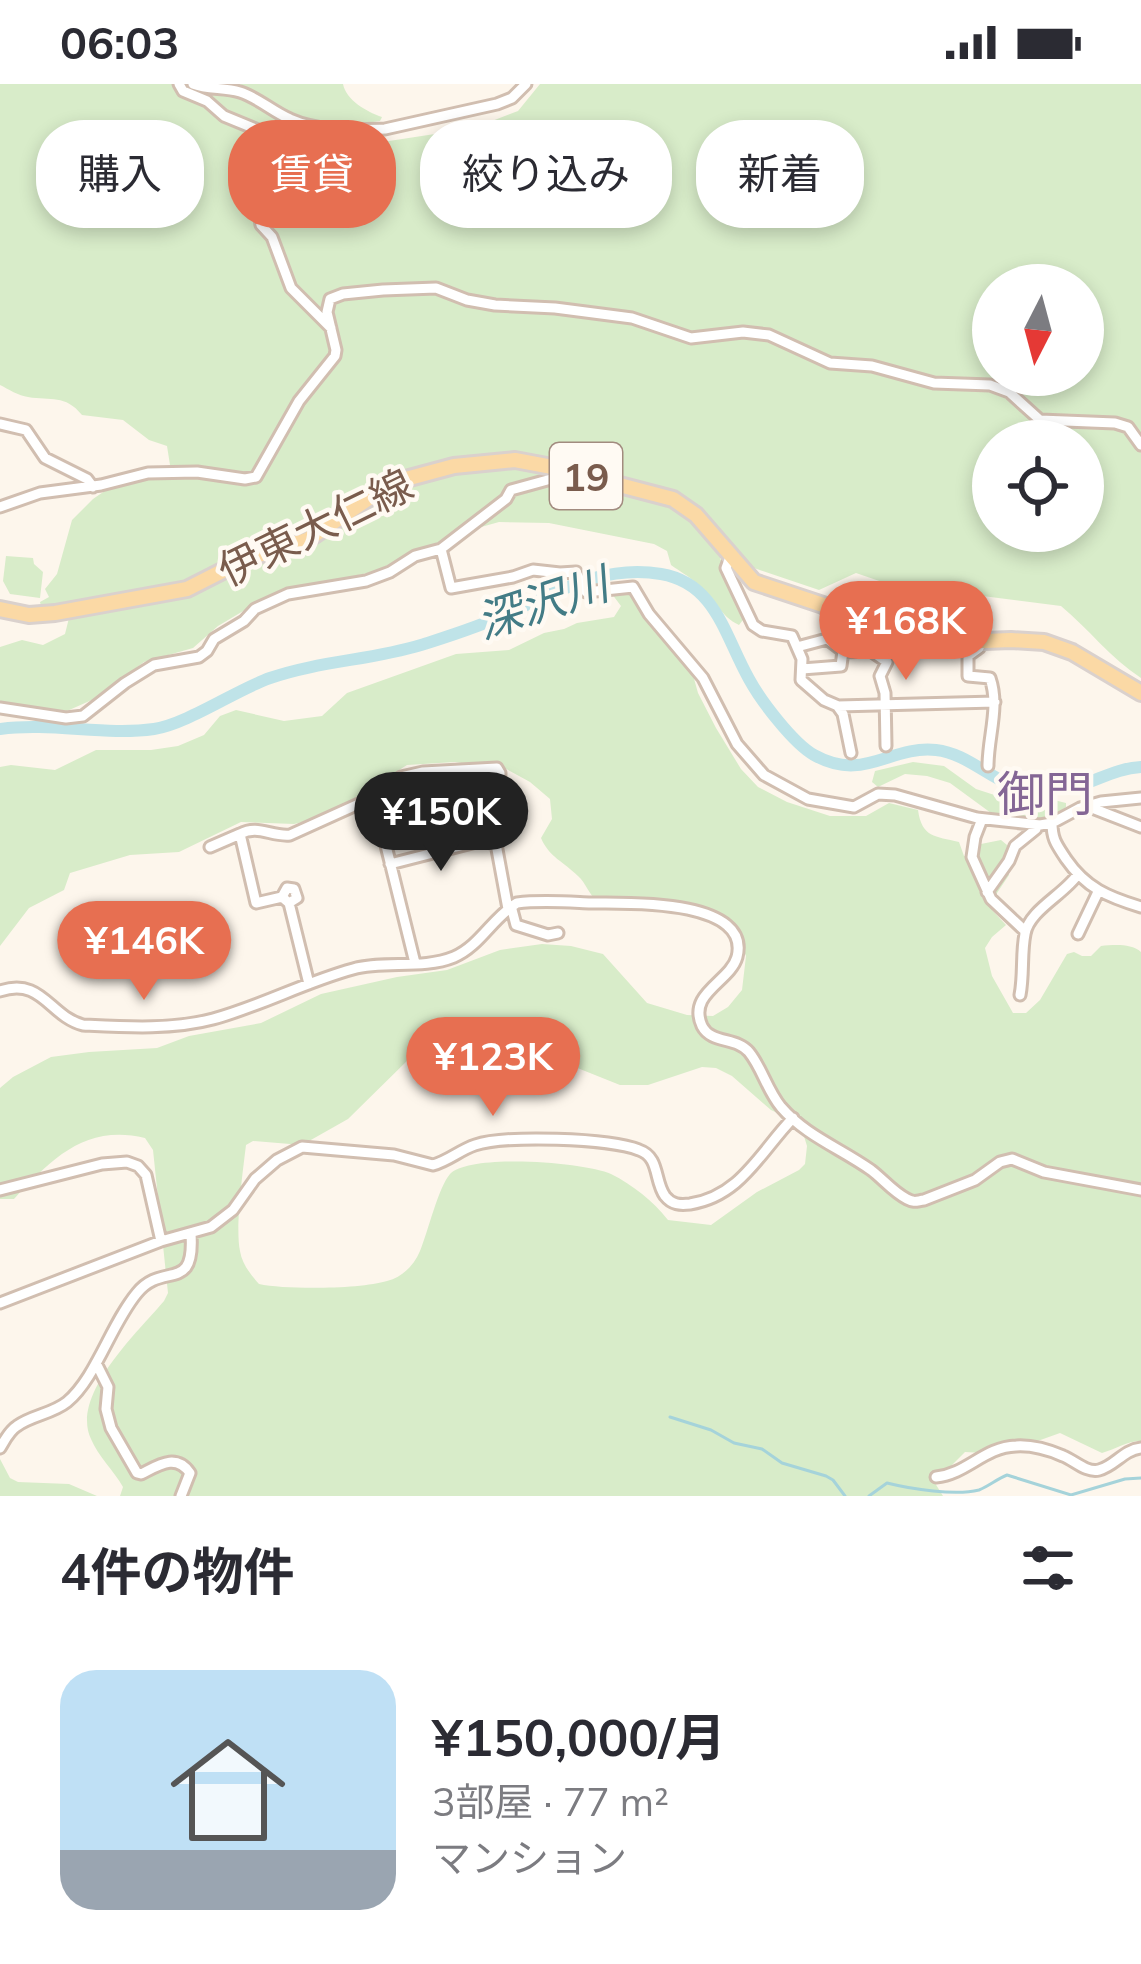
<!DOCTYPE html>
<html lang="ja">
<head>
<meta charset="utf-8">
<style>
	body { margin:0; font-family:Mulish,"Noto Sans JP",sans-serif; background:#f7f7f7; color:#2b2b33; height:100vh; display:flex; flex-direction:column; font-size:45px; white-space:nowrap }
	* { box-sizing:border-box; margin:0 }
	p { font-size:39px; color:#7c7c81 }
	.icon { flex:none; width:66px; height:66px; fill:none; stroke:currentColor; stroke-width:2; stroke-linecap:round; stroke-linejoin:round }
	.map { position:relative; height:1412px; overflow:hidden }
	.details { display:flex; flex-direction:column; background:#fff; flex:1 }
	.details>* { flex:none }
	.banner { position:absolute; left:36px; top:36px; width:1071px; height:108px; display:flex; gap:24px }
	.needle { width:78px; rotate:186deg }
	.tools { position:absolute; left:972px; top:180px; display:grid; gap:24px }
	.tools a { display:grid; place-items:center; width:132px; height:132px; border-radius:50%; background:#fff; box-shadow:0 6px 18px #0003; font-size:60px }
	.price { position:absolute; translate:-50% -102px; padding:0 27px; border-radius:42px; background:#e76f51; color:#fff; font-size:39px; line-height:78px; filter:drop-shadow(0 3px 6px #0008) }
	.price::after { content:''; position:absolute; left:50%; top:72px; width:36px; height:27px; margin-left:-18px; background:inherit; clip-path:polygon(0 0,100% 0,50% 100%) }
	.price.current { background:#222; color:#fff }
	ul { padding:0; list-style:none }
	li { display:flex; align-items:center; gap:36px; height:300px; padding:0 60px }
	li+li { border-top:3px solid #e1e1e2 }
	li span { display:grid; place-items:center; flex:none; width:336px; height:240px; border-radius:36px; color:#555 }
	li>.icon { margin-inline-start:auto }
	span .icon { width:144px; height:144px; fill:#fffc; stroke-width:1 }
	li b { font-size:51px }
	h2 { display:flex; justify-content:space-between; align-items:center; height:144px; padding:0 60px; font-size:51px }
	.pill { padding:0 42px; border-radius:48px; background:#fff; box-shadow:0 6px 18px #0003; font-size:42px; line-height:108px }
	.pill.current { background:#e76f51; color:#fff }
	.status { display:flex; justify-content:space-between; align-items:center; height:84px; padding:0 60px; background:#fff; direction:ltr }
	.status svg { height:33px; fill:currentColor }
	.map>svg:first-child { display:block }
</style>
</head>
<body>
<div class="status"><b>06:03</b><svg viewBox="0 0 49 12"><path d="M0 12V9h3v3zM5 12V6h3v6zM10 12V3h3v9zM15 12V0h3v12zM26 1h20v11H26zM47 4h2v5h-2z"/></svg></div>
<div class="map">
<svg width="1141" height="1412" viewBox="0 0 1141 1412">
	<rect width="100%" height="100%" fill="#fdf6ec"/>
	<!-- green -->
	<path fill="#d8ecc9" fill-rule="evenodd" d="M0 0H343C346 16 367 28 382 33L380 37 344 42 343 51 364 56 389 57 474 44 518 27 540 0H1141V594C1110 574 1089 545 1061 522L888 500 856 489 819 506 754 484 737 468 720 474 746 532 739 541C721 533 712 512 696 499 689 492 679 487 671 481L667 467 654 460 549 439 499 438 467 447 372 488 305 503 250 523 218 542 193 564 144 578 94 615 67 627 24 625 0 617V563L22 556 43 561 65 550 69 534 65 521 41 522 40 518 49 513 45 505 57 490 72 436 93 415 112 402 170 381 167 362 149 356 123 336 82 331C65 310 51 317 28 313 19 312 8 305 0 301ZM993 201H1083V291H993ZM993 357H1083V447H993Z
		M6 472 33 474 34 480 43 488 40 514 10 510 3 497Z
		M628 507 634 510 644 530 693 591 698 609 716 644 741 685 758 703 787 718 830 732H866L889 719 918 726C922 754 935 752 959 758L964 772 974 770 981 760 1001 756 1007 761 1009 791 993 815 992 826 1006 841 992 853 985 864 992 892 1013 929H1026L1040 916 1067 870 1074 868 1082 872H1091L1101 862C1113 861 1131 859 1141 868V1357C1127 1357 1116 1365 1102 1369L1060 1349 1001 1370 965 1368 951 1382 930 1391 943 1412H120L123 1403C114 1387 98 1372 91 1355 70 1311 138 1248 164 1217L168 1209 153 1066 145 1054C85 1040 52 1075 14 1115H0V1004L13 993 51 973 89 968 157 964 189 952 261 939 321 910 397 893 447 886 500 866 542 860 571 862 603 870 647 919 687 931 713 932 728 923 742 906 746 872 729 835 690 825 597 817C588 809 586 799 578 792 564 778 549 773 541 754L552 735 550 715 530 698 499 681 481 682 455 678 407 681 350 717 315 735 294 740 241 738 179 768 130 771 70 789 64 806 29 824 0 862V683L11 681 55 686 96 666H151L178 662 204 651 220 632 236 626 284 637 322 632 347 609 456 570 509 566 544 549 564 545 577 539 614 533 621 522 612 510ZM447 965 515 971 565 979 620 1001H648L702 983 716 984 732 992 771 1026 790 1035 803 1049 807 1062 805 1080 799 1086 757 1108 711 1141 668 1136C653 1117 633 1101 611 1090 586 1078 469 1069 450 1090 438 1104 428 1148 420 1167 414 1181 403 1193 387 1197 361 1205 287 1206 259 1200 251 1191 242 1180 240 1167 235 1144 243 1086 246 1061L253 1057 302 1061 348 1035 411 973 427 967Z
		M913 678 944 682 976 705 1016 718 1054 716 1066 719V723L1056 731 1042 736 991 729 950 699 927 692 905 690 878 703 872 698 875 687Z
		M0 1375 10 1394 18 1398 69 1400 97 1412H0Z"/>
	<g fill="none" stroke-linecap="round" stroke-linejoin="round">
		<!-- stream -->
		<path stroke="#a5d3da" stroke-width="3" d="M670 1333 711 1346 734 1359 762 1365 782 1379 826 1392 833 1396 845 1412
			M869 1412 887 1399C911 1405 955 1412 979 1406 989 1402 997 1395 1007 1391L1071 1411 1125 1395 1141 1394"/>
		<!-- river -->
		<path stroke="#bfe3e8" stroke-width="12" d="M0 645C52 638 104 652 154 645 187 640 236 606 270 594 319 577 372 576 421 561 449 552 479 543 506 530 557 508 604 480 661 490 716 499 725 553 749 595 761 617 793 659 814 671 864 699 890 661 936 666 973 670 998 706 1036 706 1050 706 1067 704 1081 701 1102 694 1119 684 1141 683"/>
		<!-- minor casing -->
		<g stroke="#d1beb0" stroke-width="15">
			<path id="minor" d="M179 0 183 7 207 17 224 32 258 46 288 87V97L264 125 260 135 261 141 272 153 291 204 331 244
				M193 0C208 6 224 3 240 8 257 13 273 28 290 35 319 48 354 46 385 45L497 20 512 14 526 0
				M0 340 26 346 45 374 87 395 93 403
				M0 423 40 409 101 401 148 389 197 388 245 395 256 393 299 317 335 272 336 266 327 228 330 215 343 210 383 206 436 204 467 216 495 221 555 224 632 234 691 254 743 248 769 251 830 279 872 282 934 299 990 301 1009 308 1040 336 1115 339 1128 343 1141 361
				M441 465 451 504 513 493 533 486 560 489 576 488 586 508 633 503 649 530 703 594 737 660 764 691 808 715 854 723 878 710 895 711 977 734 1040 741 1052 739 1080 724 1101 718 1141 714
				M730 473 726 484 753 541 762 547 792 552 802 575 801 596 824 616 838 622 995 618
				M982 556 979 564 968 572V592L990 594C1000 623 988 652 988 682
				M797 563 827 555 843 567 841 582 802 585
				M871 567 887 578 880 592 885 609 886 662
				M843 568 896 566 906 560
				M838 623 843 630 851 669
				M0 624 66 634 83 632 125 599 154 581 199 573 207 567 214 555 244 537 255 525 288 510 366 497 390 488 415 472 441 465 506 415 511 406 573 389
				M374 713 415 879
				M1087 722 1141 743
				M982 735 975 753 972 773 991 815 1024 846
				M1052 739C1052 756 1057 761 1066 775 1086 804 1108 813 1141 823
				M210 763 240 750
				M390 780 480 757 496 760 508 825
				M987 808 1009 777 1015 762 1036 745
				M282 813 287 804 294 805 297 814 289 819
				M511 822 516 841 548 851 558 849
				M1078 850 1098 808
				M309 900 289 819 282 813 256 819 240 750C258 740 271 753 290 751L374 713 401 693 423 688 497 684 500 689 496 760
				M0 907C42 893 49 932 83 941 125 943 172 946 213 935 261 922 305 898 353 885 385 876 422 886 454 873 480 862 493 833 517 819 541 816 567 818 591 819 623 819 752 814 737 873 730 898 687 909 702 942 711 960 737 953 749 968 762 984 767 1006 781 1023 806 1052 840 1064 871 1086 883 1095 893 1108 907 1115 915 1119 916 1117 924 1116L975 1096 1000 1078 1012 1075 1044 1088 1141 1106
				M1020 911C1024 891 1021 870 1025 850 1029 826 1065 810 1078 790
				M0 1106 102 1080 127 1078 138 1082 146 1091 161 1157
				M0 1219 161 1157 211 1143 233 1126 255 1095 277 1076 302 1063 394 1071 433 1081C448 1077 460 1066 475 1061 505 1051 609 1054 639 1066 660 1073 654 1097 665 1112 672 1121 680 1121 690 1120 741 1112 760 1068 793 1034
				M96 1279 108 1303 106 1325 111 1344 137 1389 141 1390C159 1381 176 1369 190 1389L181 1412
				M0 1364C5 1356 9 1347 17 1342 32 1331 52 1330 67 1318 96 1294 111 1240 137 1209 163 1177 195 1210 191 1150
				M936 1393C967 1390 984 1363 1016 1362 1032 1361 1049 1366 1063 1372 1074 1376 1086 1389 1099 1386 1115 1382 1123 1366 1141 1364"/>
		</g>
		<!-- major casing -->
		<g stroke="#dad1cd" stroke-width="20">
			<path id="major" d="M0 525 29 531 55 529 187 505 246 475 307 456 378 408 402 396 454 382 515 376 547 382 673 415 696 431 754 498 823 521 877 555 906 560 1011 556 1044 558 1072 568 1141 609"/>
		</g>
		<!-- minor -->
		<use href="#minor" stroke="#fff" stroke-width="9"/>
		<!-- major -->
		<use href="#major" stroke="#fbd9a5" stroke-width="14"/>
	</g>
	<g text-anchor="middle" dominant-baseline="central" stroke-width="9" stroke-linejoin="round" paint-order="stroke">
		<!-- shield labels -->
		<rect fill="#fffaf3" stroke="#a28b7f" stroke-width="3" x="550" y="359" width="72" height="66" rx="9"/>
		<g font-size="39" font-weight="bold" fill="#7a5c4d">
			<text x="586" y="392">19</text>
		</g>
		<!-- street labels -->
		<g font-size="42" fill="#7a5c4d" stroke="#fffaf3">
			<text transform="translate(315 443) rotate(-26)">伊東大仁線</text>
		</g>
		<!-- water labels -->
		<g font-size="45" font-style="italic" fill="#437c86" stroke="#fffaf3">
			<text transform="translate(542 518) rotate(-18)">深沢川</text>
		</g>
		<!-- quarter labels -->
		<g font-size="48" fill="#846695" stroke="#fffaf3">
			<text x="1045" y="709">御門</text>
		</g>
	</g>
</svg>
<div class="tools">
<a><svg class="needle" viewBox="-14 -14 28 28"><path d="M0-13l5 13h-10z" fill="#e53935"/><path d="M0 13l5-13h-10z" fill="#7c7c81"/></svg></a>
<a><svg class="icon" aria-label="locate" viewBox="0 0 24 24"><circle cx="12" cy="12" r="6"/><path d="M12 2v4M12 18v4M2 12h4M18 12h4"/></svg></a>
</div>
<b class="price" style="left:906px;top:599px">¥168K</b>
<b class="price current" style="left:441px;top:790px">¥150K</b>
<b class="price" style="left:144px;top:919px">¥146K</b>
<b class="price" style="left:493px;top:1035px">¥123K</b>
<div class="banner">
<a class="pill">購入</a>
<a class="pill current">賃貸</a>
<a class="pill">絞り込み</a>
<a class="pill">新着</a>
</div>
</div>
<section class="details">
<h2>4件の物件<svg class="icon" aria-label="filters" viewBox="0 0 24 24"><path d="M4 7h16M4 17h16"/><circle cx="9" cy="7" r="2"/><circle cx="15" cy="17" r="2"/></svg></h2>
<ul>
<li><span style="background:linear-gradient(#bfe0f5 75%,#9aa5b1 0)"><svg class="icon" aria-label="home" viewBox="0 0 24 24"><path d="M3 11l9-7 9 7M6 9v11h12V9"/></svg></span><div><b>¥150,000/月</b><p>3部屋 · 77 m²</p><p>マンション</p></div></li>
</ul>
</section>
</body>
</html>
